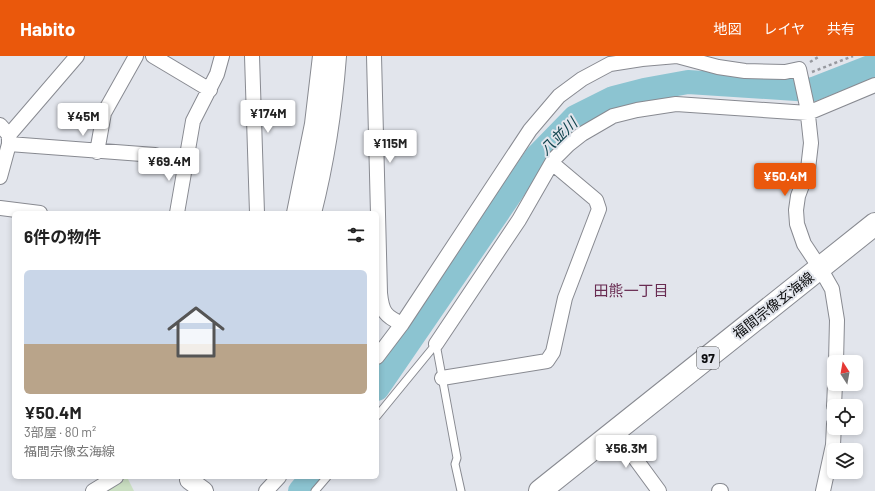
<!DOCTYPE html>
<html lang="ja">
<head>
<meta charset="utf-8">
<style>
	body { margin:0; font-family:Barlow,"Noto Sans JP",sans-serif; background:#f2f2f2; color:#222; height:100vh; display:flex; flex-direction:column; font-size:15px; white-space:nowrap }
	* { box-sizing:border-box; margin:0 }
	p { font-size:13px; color:#767676 }
	.icon { flex:none; width:22px; height:22px; fill:none; stroke:currentColor; stroke-width:2; stroke-linecap:round; stroke-linejoin:round }
	.map { position:relative; flex:1; overflow:hidden }
	.panel { position:absolute; left:12px; top:155px; width:367px; height:268px; display:flex; flex-direction:column; background:#fff; border-radius:6px; box-shadow:0 2px 6px #0003 }
	.panel>* { flex:none }
	.needle { width:26px; rotate:349deg }
	.fabs { position:absolute; left:827px; top:299px; display:grid; gap:8px }
	.fabs a { display:grid; place-items:center; width:36px; height:36px; border-radius:6px; background:#fff; box-shadow:0 2px 6px #0003; font-size:20px }
	.price { position:absolute; translate:-50% -34px; padding:0 9px; border-radius:4px; background:#fff; color:#222; font-size:13px; line-height:26px; filter:drop-shadow(0 1px 2px #0008) }
	.price::after { content:''; position:absolute; left:50%; top:24px; width:12px; height:9px; margin-left:-6px; background:inherit; clip-path:polygon(0 0,100% 0,50% 100%) }
	.price.current { background:#ea580c; color:#fff }
	ul { padding:0; list-style:none }
	li { display:grid; align-content:center; gap:8px; height:212px; padding:0 12px }
	li+li { border-top:1px solid #e0e0e0 }
	li span { display:grid; place-items:center; height:124px; border-radius:6px; color:#555 }
	li>.icon { margin-inline-start:auto }
	span .icon { width:72px; height:72px; fill:#fffc; stroke-width:1 }
	li b { font-size:17px }
	h2 { display:flex; justify-content:space-between; align-items:center; height:48px; padding:0 12px; font-size:17px }
	header { display:flex; align-items:center; gap:24px; box-sizing:border-box; height:56px; padding:0 20px; background:#ea580c; color:#fff }
	header strong { font-size:19px }
	nav { display:flex; gap:22px; margin-inline-start:auto; font-size:14px }
	.map>svg:first-child { display:block }
</style>
</head>
<body>
<header>
<strong>Habito</strong>
<nav><a>地図</a><a>レイヤ</a><a>共有</a></nav>
</header>
<div class="map">
<svg width="875" height="435" viewBox="0 0 875 435">
	<rect width="100%" height="100%" fill="#e2e5ec"/>
	<!-- green -->
	<path fill="#cadfc2" d="M127 421 134 435H103Z"/>
	<g fill="none" stroke-linecap="round" stroke-linejoin="round">
		<!-- river -->
		<path stroke="#8cc4d1" stroke-width="24" d="M377 333 536 101 575 61 613 42 644 34 688 26 811 34 875 9
			M300 435 312 421"/>
		<!-- service casing -->
		<g stroke="#888a91" stroke-width="9">
			<path id="service" d="M436 288 457 402 455 408 461 435
				M377 360 436 288
				M315 435 327 421"/>
		</g>
		<!-- minor casing -->
		<g stroke="#888a91" stroke-width="16">
			<path id="minor" d="M153 0 210 34
				M252 0 257 157
				M374 0 380 237C382 256 385 260 402 268
				M0 69 9 79V88L0 121
				M9 79 77 0
				M9 88 155 99
				M97 96 104 57 136 0
				M0 152 40 157
				M177 157 193 65 217 18 222 0
				M436 288 519 164 554 103 568 89 582 78 613 60 637 54 676 48 808 57 875 29
				M377 301 402 268 530 74 559 40 582 23 610 8 642 3 677 0 718 11 745 15 785 16 799 13 807 50 811 87 808 113 798 140 796 154 797 168 804 188 820 212 832 233 837 264 836 306
				M442 322 547 305 553 296 565 242 599 153 596 144 552 107
				M834 350 835 328
				M615 375 659 435
				M93 435 116 421
				M266 435 279 421
				M719 435H721
				M823 435 833 389 834 368"/>
		</g>
		<!-- tertiary casing -->
		<g stroke="#888a91" stroke-width="20">
			<path id="tertiary" d="M296 157 314 68 322 0
				M312 157C325 106 333 53 337 0
				M189 424 204 435"/>
		</g>
		<!-- primary casing -->
		<g stroke="#888a91" stroke-width="24">
			<path id="primary" d="M540 435 875 168"/>
		</g>
		<!-- path -->
		<path stroke="#97999f" stroke-width="2.5" stroke-dasharray="3 3" stroke-linecap="butt" d="M810 6 820 0
			M812 16 853 0"/>
		<!-- service -->
		<use href="#service" stroke="#fff" stroke-width="7"/>
		<!-- minor -->
		<use href="#minor" stroke="#fff" stroke-width="14"/>
		<!-- tertiary -->
		<use href="#tertiary" stroke="#fff" stroke-width="18"/>
		<!-- primary -->
		<use href="#primary" stroke="#fff" stroke-width="22"/>
	</g>
	<g text-anchor="middle" dominant-baseline="central" stroke-width="4" stroke-linejoin="round" paint-order="stroke">
		<!-- shield labels -->
		<rect fill="#e2e5ec" stroke="#4c4e51" stroke-width="1" x="697" y="291" width="22" height="22" rx="3"/>
		<g font-size="13" font-weight="bold" fill="#0c0d0f">
			<text x="708" y="302">97</text>
		</g>
		<!-- street labels -->
		<g font-size="14" fill="#0c0d0f" stroke="#e2e5ec">
			<text transform="translate(773 249) rotate(-38)">福間宗像玄海線</text>
		</g>
		<!-- water labels -->
		<g font-size="15" font-style="italic" fill="#11444e" stroke="#e2e5ec">
			<text transform="translate(558 80) rotate(-44)">八並川</text>
		</g>
		<!-- neighbourhood labels -->
		<g font-size="15" fill="#682b51" stroke="#e2e5ec">
			<text x="631" y="234">田熊一丁目</text>
		</g>
	</g>
</svg>
<div class="fabs">
<a><svg class="needle" viewBox="-14 -14 28 28"><path d="M0-13l5 13h-10z" fill="#e53935"/><path d="M0 13l5-13h-10z" fill="#767676"/></svg></a>
<a><svg class="icon" aria-label="locate" viewBox="0 0 24 24"><circle cx="12" cy="12" r="6"/><path d="M12 2v4M12 18v4M2 12h4M18 12h4"/></svg></a>
<a><svg class="icon" aria-label="layers" viewBox="0 0 24 24"><path d="M12 4l9 5-9 5-9-5zM3 14l9 5 9-5"/></svg></a>
</div>
<b class="price" style="left:268px;top:78px">¥174M</b>
<b class="price" style="left:83px;top:81px">¥45M</b>
<b class="price" style="left:390px;top:108px">¥115M</b>
<b class="price" style="left:169px;top:126px">¥69.4M</b>
<b class="price current" style="left:785px;top:141px">¥50.4M</b>
<b class="price" style="left:626px;top:413px">¥56.3M</b>
<section class="panel">
<h2>6件の物件<svg class="icon" aria-label="filters" viewBox="0 0 24 24"><path d="M4 7h16M4 17h16"/><circle cx="9" cy="7" r="2"/><circle cx="15" cy="17" r="2"/></svg></h2>
<ul>
<li><span style="background:linear-gradient(#c9d6e8 60%,#b9a48a 0)"><svg class="icon" aria-label="home" viewBox="0 0 24 24"><path d="M3 11l9-7 9 7M6 9v11h12V9"/></svg></span><div><b>¥50.4M</b><p>3部屋 · 80 m²</p><p>福間宗像玄海線</p></div></li>
</ul>
</section>
</div>
</body>
</html>
